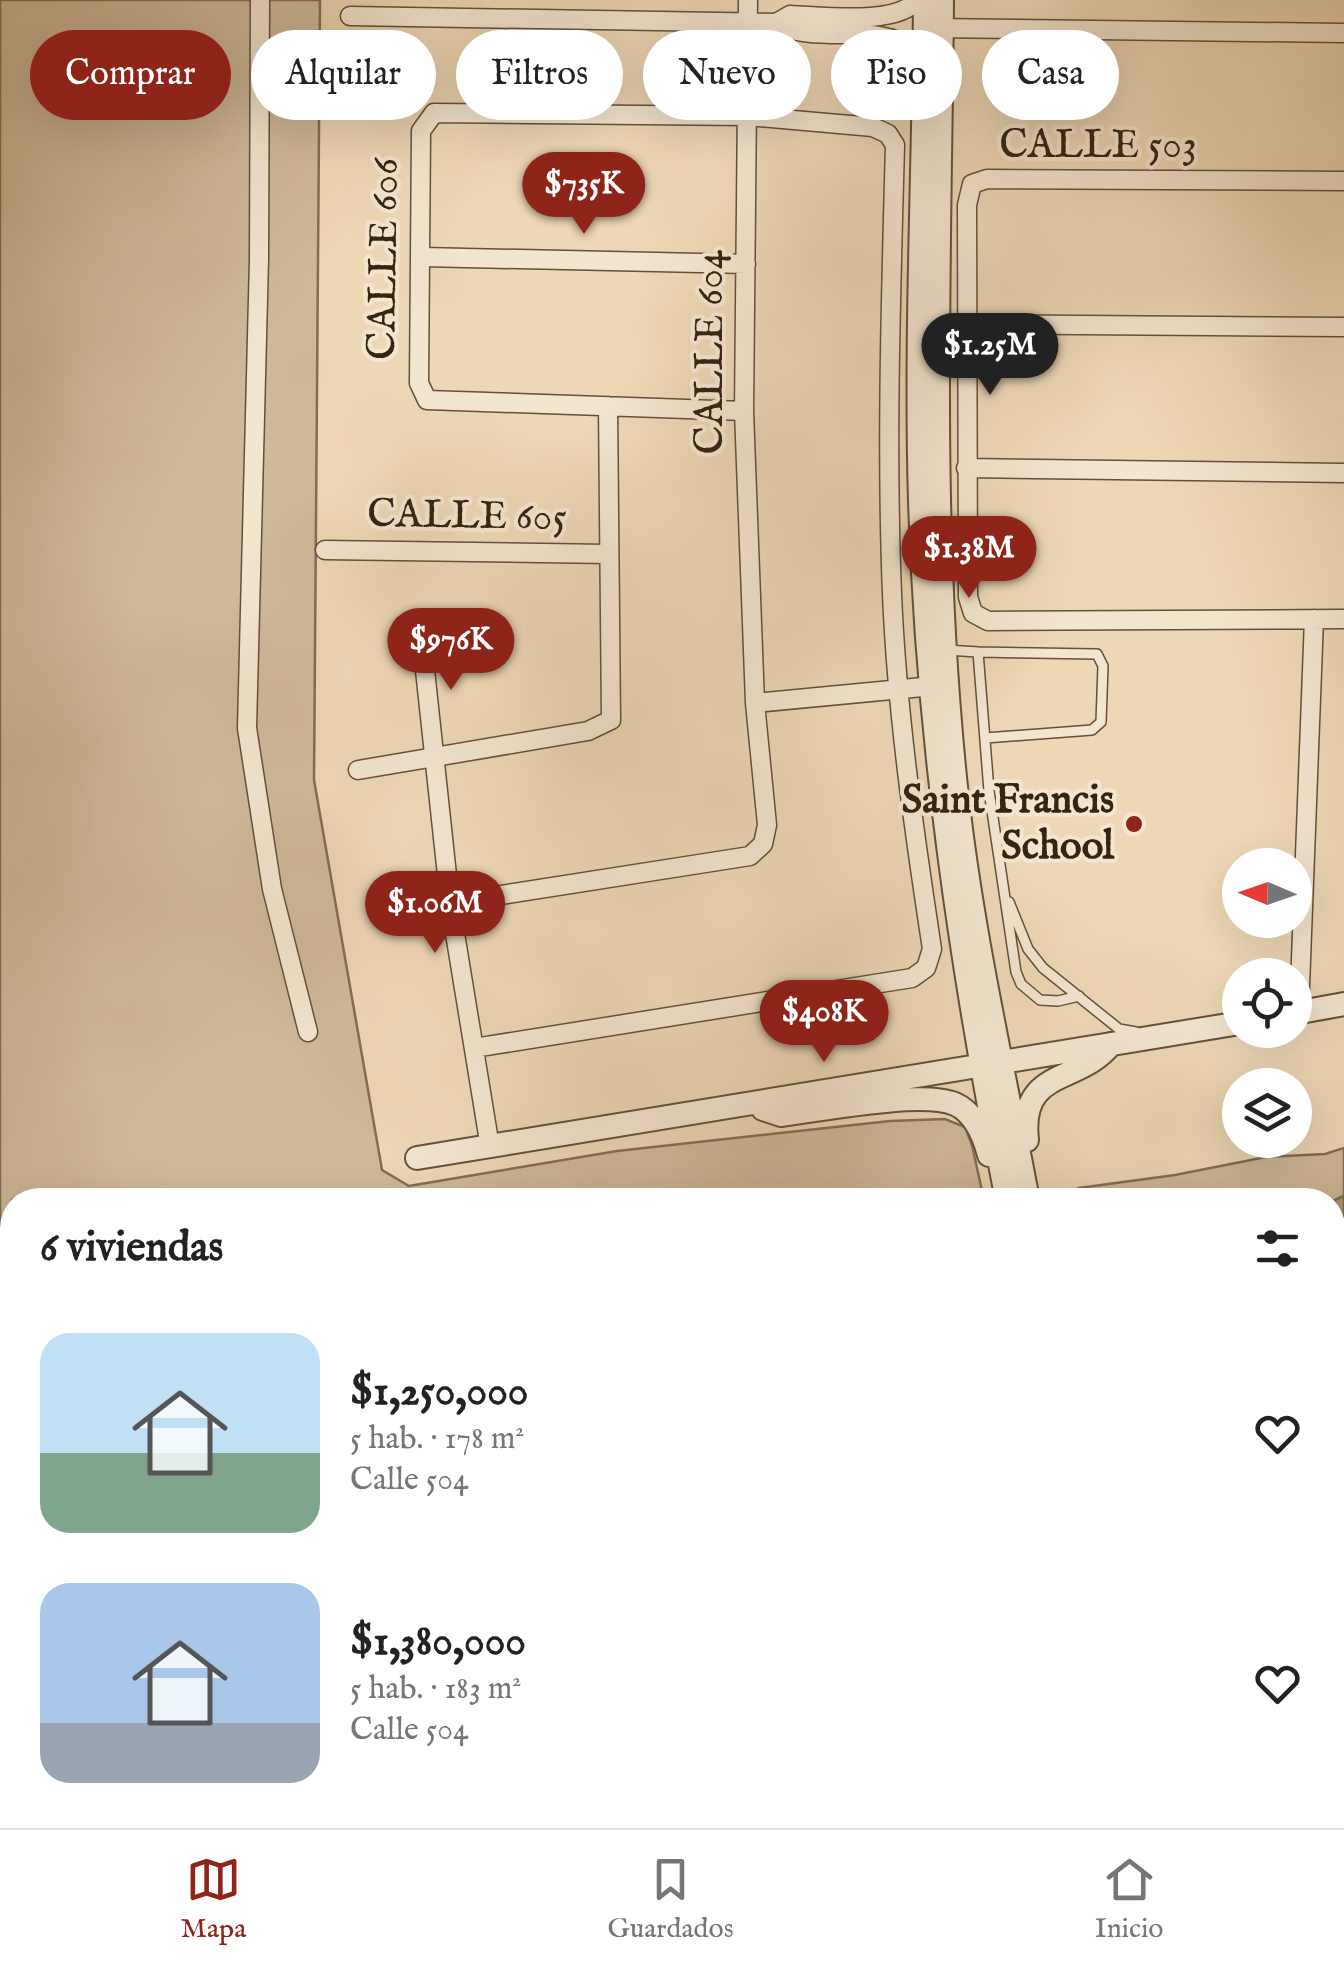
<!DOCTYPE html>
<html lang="es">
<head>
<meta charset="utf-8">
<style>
	body { margin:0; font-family:"IM FELL English",serif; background:#f6f6f6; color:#222; height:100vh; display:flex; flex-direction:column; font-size:38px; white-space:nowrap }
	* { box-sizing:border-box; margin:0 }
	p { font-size:32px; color:#767676 }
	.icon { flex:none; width:55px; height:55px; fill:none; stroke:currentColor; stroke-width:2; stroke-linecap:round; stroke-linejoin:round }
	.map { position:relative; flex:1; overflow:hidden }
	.sheet { position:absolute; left:0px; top:1188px; width:1345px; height:642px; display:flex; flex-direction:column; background:#fff; border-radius:40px 40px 0 0; box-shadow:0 10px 40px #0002 }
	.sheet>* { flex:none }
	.banner { position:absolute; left:30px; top:30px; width:1285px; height:90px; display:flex; gap:20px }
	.needle { width:65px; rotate:272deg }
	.controls { position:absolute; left:1222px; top:848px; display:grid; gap:20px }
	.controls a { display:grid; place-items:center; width:90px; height:90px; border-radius:50%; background:#fff; box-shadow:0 10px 40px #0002; font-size:50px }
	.price { position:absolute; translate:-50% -85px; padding:0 22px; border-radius:35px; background:#8f2418; color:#fff; font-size:32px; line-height:65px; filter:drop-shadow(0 2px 5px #0008) }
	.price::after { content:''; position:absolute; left:50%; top:60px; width:30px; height:22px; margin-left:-15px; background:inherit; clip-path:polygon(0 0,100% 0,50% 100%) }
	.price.active { background:#222; color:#fff }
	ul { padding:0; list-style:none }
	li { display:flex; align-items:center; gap:30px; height:250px; padding:0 40px }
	li span { display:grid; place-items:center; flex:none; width:280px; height:200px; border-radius:30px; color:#555 }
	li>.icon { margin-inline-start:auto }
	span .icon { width:120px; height:120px; fill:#fffc; stroke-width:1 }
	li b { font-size:42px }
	h2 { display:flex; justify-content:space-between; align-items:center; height:120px; padding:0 40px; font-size:42px }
	.tag { padding:0 35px; border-radius:45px; background:#fff; box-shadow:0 10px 40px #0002; font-size:35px; line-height:90px }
	.tag.active { background:#8f2418; color:#fff }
	.tab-bar { display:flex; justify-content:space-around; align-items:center; height:140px; border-top:2px solid #e0e0e0; background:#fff; font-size:28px; color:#767676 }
	.tab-bar a { display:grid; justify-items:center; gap:5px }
	.tab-bar .active { color:#8f2418 }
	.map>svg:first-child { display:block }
</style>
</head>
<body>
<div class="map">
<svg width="1344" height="1828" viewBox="0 0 1344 1828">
	<rect width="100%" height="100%" fill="#eed7b5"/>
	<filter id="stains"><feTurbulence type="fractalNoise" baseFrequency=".002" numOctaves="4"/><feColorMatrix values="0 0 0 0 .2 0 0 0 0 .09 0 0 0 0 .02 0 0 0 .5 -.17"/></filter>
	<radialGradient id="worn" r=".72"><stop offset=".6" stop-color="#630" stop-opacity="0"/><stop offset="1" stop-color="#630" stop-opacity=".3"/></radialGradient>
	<!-- green -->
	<path fill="#cfb999" stroke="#826e54" stroke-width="2.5" d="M0 0H320L314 780 382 1170 409 1186 617 1151 890 1121 945 1119 965 1127 972 1145 984 1200H12V1384L0 1387Z
		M1344 1148V1196L1333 1201 1087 1200 1079 1188 1175 1175 1266 1157 1325 1154Z
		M1344 1252V1400L1333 1402 1332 1255Z
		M12 1466V1818H517V1828H0V1469Z
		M562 1818H616L629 1828H562Z
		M662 1818H958L965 1828H650Z"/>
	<!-- water -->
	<path fill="#af9a7d" stroke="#7e6b51" stroke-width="2.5" d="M1344 1196V1252L1333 1255V1201Z
		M12 1384V1466L0 1469V1387Z"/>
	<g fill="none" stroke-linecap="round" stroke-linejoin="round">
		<!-- canal -->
		<path stroke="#af9a7d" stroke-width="18" d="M1019 1828 1024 1818"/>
		<!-- service casing -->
		<g stroke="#635138" stroke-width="12">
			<path id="service" d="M947 650 978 652 989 791 1016 972 1021 984 1040 1000 1058 1001 1079 996
				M978 652 1097 654 1103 666 1101 722 1092 730 985 738
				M1009 902 1028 949 1043 968 1119 1029 1136 1032"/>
		</g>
		<!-- minor casing -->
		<g stroke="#635138" stroke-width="21">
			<path id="minor" d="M260 0 259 259 247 728 272 889 308 1032
				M350 16 776 23 790 15C822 16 897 26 917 0
				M776 23C821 50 900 11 923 68
				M930 28 1344 33
				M1344 181 987 179 972 184 967 205 968 597 973 613 988 621 1344 619
				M422 257 746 264
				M966 324 1344 327
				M966 468 1344 473
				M325 550 608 554
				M421 633 450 903 490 1147
				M755 703 944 685
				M358 770 588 731 611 720 608 406
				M450 903 750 856 763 844 767 825 755 703 744 411 748 0
				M1299 1012 1314 619
				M474 1048 912 978 926 968 932 949C914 831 897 713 892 594 886 445 891 294 895 145L888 134 873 127 747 116 434 113 421 131 419 383 427 400 744 411"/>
		</g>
		<!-- tertiary casing -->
		<g stroke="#635138" stroke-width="26">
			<path id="tertiary" d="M925 0C924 167 915 334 920 501 927 736 961 969 1007 1200
				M942 0C940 266 928 532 957 796 972 932 1003 1066 1028 1200
				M1295 1013 1344 1004
				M763 1109 781 1115C821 1110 921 1090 955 1104 975 1113 984 1136 989 1155
				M1027 1140C1019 1067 1079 1085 1111 1044
				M417 1158 1240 1023
				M1332 1438 1344 1436
				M1059 1828 1061 1818
				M1082 1828 1084 1818"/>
		</g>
		<!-- service -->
		<use href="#service" stroke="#f4e5cf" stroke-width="9"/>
		<!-- minor -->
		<use href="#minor" stroke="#f4e5cf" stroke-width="18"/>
		<!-- tertiary -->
		<use href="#tertiary" stroke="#f4e5cf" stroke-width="22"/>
	</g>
	<!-- markers -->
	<circle fill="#8f2418" stroke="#f4e5cf" stroke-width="4" cx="1134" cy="824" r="10"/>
	<g text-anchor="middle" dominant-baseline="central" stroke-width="8" stroke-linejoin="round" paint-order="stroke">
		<!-- street labels -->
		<g font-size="40" fill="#35240f" stroke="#f4e5cf">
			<text x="1098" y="146">CALLE 503</text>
			<text transform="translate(385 259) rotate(-89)">CALLE 606</text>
			<text transform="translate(711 352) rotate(-90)">CALLE 604</text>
			<text transform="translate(467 517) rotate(1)">CALLE 605</text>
		</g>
		<!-- poi labels -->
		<g font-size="40" font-weight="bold" fill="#35240f" stroke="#f4e5cf" text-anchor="end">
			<text x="1114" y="801">Saint Francis<tspan x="1114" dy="46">School</tspan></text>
		</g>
	</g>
	<rect width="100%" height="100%" filter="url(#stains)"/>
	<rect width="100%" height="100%" fill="url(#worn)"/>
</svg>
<div class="controls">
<a><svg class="needle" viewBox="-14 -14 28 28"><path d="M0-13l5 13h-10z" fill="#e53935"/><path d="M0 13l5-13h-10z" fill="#767676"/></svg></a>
<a><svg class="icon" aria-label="locate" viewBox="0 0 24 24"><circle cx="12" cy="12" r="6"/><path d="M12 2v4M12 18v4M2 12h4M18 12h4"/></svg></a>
<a><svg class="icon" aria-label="layers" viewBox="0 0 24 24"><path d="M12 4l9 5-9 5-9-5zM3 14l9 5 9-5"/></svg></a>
</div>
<b class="price" style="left:584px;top:237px">$735K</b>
<b class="price active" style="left:990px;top:398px">$1.25M</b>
<b class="price" style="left:969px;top:601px">$1.38M</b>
<b class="price" style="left:451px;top:693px">$976K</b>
<b class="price" style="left:435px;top:956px">$1.06M</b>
<b class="price" style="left:824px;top:1065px">$408K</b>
<div class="banner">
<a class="tag active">Comprar</a>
<a class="tag">Alquilar</a>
<a class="tag">Filtros</a>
<a class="tag">Nuevo</a>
<a class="tag">Piso</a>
<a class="tag">Casa</a>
</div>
<section class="sheet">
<h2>6 viviendas<svg class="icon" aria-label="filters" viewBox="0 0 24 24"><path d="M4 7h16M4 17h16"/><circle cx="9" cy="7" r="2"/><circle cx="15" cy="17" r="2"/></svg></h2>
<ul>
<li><span style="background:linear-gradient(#bfe0f5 60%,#7fa58c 0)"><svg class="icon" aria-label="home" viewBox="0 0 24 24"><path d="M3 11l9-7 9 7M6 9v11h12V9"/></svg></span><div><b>$1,250,000</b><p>5 hab. · 178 m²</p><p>Calle 504</p></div><svg class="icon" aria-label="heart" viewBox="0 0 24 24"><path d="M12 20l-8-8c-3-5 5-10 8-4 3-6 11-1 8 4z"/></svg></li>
<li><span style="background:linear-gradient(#a9c7e8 70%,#9aa5b1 0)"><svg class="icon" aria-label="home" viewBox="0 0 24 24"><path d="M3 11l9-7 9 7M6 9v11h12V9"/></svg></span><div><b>$1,380,000</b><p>5 hab. · 183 m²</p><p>Calle 504</p></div><svg class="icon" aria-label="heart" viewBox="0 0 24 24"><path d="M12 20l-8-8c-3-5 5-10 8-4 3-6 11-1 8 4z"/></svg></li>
</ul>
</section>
</div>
<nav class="tab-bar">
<a class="active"><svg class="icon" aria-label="map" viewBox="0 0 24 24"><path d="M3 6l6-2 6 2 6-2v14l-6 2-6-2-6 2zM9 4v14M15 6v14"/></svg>Mapa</a>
<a><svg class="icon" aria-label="saved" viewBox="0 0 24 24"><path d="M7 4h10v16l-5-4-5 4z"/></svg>Guardados</a>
<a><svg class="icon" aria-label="home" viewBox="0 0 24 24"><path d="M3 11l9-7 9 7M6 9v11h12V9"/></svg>Inicio</a>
</nav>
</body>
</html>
